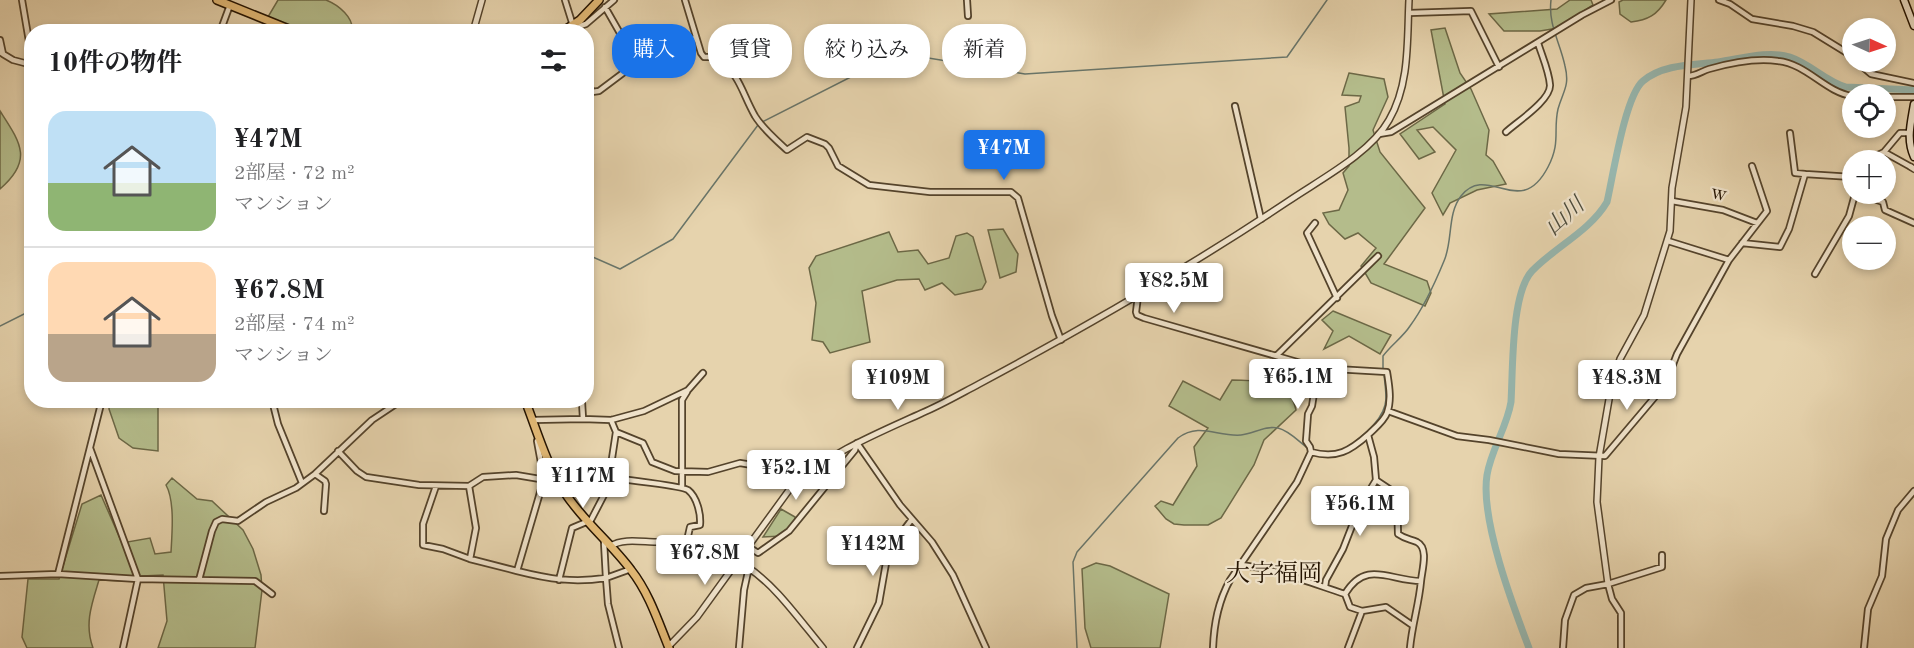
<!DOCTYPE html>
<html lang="ja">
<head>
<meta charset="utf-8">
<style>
	body { margin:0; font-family:"Old Standard TT","Noto Serif JP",serif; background:#f2f2f2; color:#202124; height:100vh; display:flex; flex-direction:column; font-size:22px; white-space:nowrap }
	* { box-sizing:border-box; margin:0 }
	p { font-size:20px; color:#757577 }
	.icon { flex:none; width:33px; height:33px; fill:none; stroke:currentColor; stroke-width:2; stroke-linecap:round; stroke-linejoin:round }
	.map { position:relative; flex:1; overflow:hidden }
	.side { position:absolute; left:24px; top:24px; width:570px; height:384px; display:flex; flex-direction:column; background:#fff; border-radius:24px; box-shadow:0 3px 9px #0003 }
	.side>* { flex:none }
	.banner { position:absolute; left:612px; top:24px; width:570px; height:54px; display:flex; gap:12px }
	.needle { width:39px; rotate:93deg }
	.tools { position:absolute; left:1842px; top:18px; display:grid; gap:12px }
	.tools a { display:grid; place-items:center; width:54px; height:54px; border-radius:50%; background:#fff; box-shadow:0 3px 9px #0003; font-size:30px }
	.price { position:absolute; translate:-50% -51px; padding:0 14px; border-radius:6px; background:#fff; color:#222; font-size:20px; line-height:39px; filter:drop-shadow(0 2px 3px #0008) }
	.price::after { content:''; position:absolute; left:50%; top:36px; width:18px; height:14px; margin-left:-9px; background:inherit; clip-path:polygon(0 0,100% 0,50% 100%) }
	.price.active { background:#1a73e8; color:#fff }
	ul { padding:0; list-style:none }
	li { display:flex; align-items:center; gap:18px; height:150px; padding:0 24px }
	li+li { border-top:2px solid #e0e0e0 }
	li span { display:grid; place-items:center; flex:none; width:168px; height:120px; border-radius:18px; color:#555 }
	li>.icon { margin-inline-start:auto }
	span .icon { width:72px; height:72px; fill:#fffc; stroke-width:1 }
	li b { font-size:26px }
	h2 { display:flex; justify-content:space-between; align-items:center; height:72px; padding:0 24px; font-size:26px }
	.chip { padding:0 21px; border-radius:24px; background:#fff; box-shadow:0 3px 9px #0003; font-size:21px; line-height:54px }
	.chip.active { background:#1a73e8; color:#fff }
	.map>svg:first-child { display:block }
</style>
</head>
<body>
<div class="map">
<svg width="1914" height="648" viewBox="0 0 1914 648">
	<rect width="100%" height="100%" fill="#e6d3ad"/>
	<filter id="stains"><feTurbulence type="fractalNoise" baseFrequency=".00333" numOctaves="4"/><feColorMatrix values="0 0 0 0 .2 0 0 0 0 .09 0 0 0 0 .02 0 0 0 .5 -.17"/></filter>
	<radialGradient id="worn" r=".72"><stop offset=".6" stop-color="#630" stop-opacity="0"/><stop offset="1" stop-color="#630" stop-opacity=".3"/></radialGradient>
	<!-- green -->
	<path fill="#b4bc8b" stroke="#6c6846" stroke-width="1.5" d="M278 0C288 0 318 0 326 0 339 5 354 18 352 31L259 32Z
		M1570 0H1591L1593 5 1558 28 1540 31H1504L1489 14 1557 9Z
		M1623 0H1666C1657 15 1648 20 1631 22L1620 14 1619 2Z
		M1445 28 1460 73 1471 89 1489 130 1486 155 1493 161 1506 184 1477 190 1450 203 1443 215 1432 193 1456 150 1433 127 1417 130 1435 152 1419 159 1400 134 1445 104 1431 30Z
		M1349 73 1384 79 1388 97 1373 130 1380 152 1425 208 1384 264 1427 281 1431 293 1425 306 1371 283 1361 266 1376 248 1358 233 1345 239 1329 224 1323 213 1339 210 1348 190 1343 173 1349 166V148L1345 107 1359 102 1361 96 1342 95Z
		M0 111C20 142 34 160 0 189Z
		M1003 229 1018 254 1016 272 1000 278 988 230Z
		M889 232 898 252 918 250 928 264 949 258 956 236 967 233 973 237 986 282 982 289 955 295 942 283 925 290 919 279 897 280 862 291 870 342 830 353 823 342 812 340 816 303 809 268 816 256Z
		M1333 311 1391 335 1380 354 1349 336 1324 349 1333 331 1322 320Z
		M1232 380C1251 380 1277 381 1291 397 1293 400 1295 406 1296 410L1264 440 1254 465 1221 518 1208 525H1184L1174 524 1166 519 1155 506 1161 501 1173 505 1197 466 1194 447 1208 428 1169 406 1183 381 1220 400Z
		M110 401H158V451L133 448 119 438 109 409Z
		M172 478 197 499 212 501 243 530 253 549 261 575 262 590 255 648H158L167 621 163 575 142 576 125 581 99 580C92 603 84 624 93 648H27L22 637 28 579H59L82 504 101 495 122 543 150 538 155 554 171 552C172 534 175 501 166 485Z
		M781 509 795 517 794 524 782 536 763 537Z
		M1096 563 1110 566 1169 594 1160 648H1091L1085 628 1082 569Z"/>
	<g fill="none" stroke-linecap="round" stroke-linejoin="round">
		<!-- stream -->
		<path stroke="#697569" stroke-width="1.5" d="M762 122 898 53 1025 74 1287 57 1327 0
			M586 254 620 269 673 239 758 125
			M0 326 32 310
			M1383 370V356C1391 345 1403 337 1410 326 1424 307 1435 283 1444 261 1453 241 1447 214 1461 196 1488 162 1520 221 1548 167 1561 142 1553 131 1558 109 1563 91 1570 86 1565 66 1560 42 1548 25 1551 0
			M1352 444C1366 433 1385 418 1386 399 1386 391 1385 383 1384 375
			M1077 648 1073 562 1077 552 1178 438C1200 422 1217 437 1241 435 1253 434 1266 425 1278 428 1290 431 1299 442 1309 449"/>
		<!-- river -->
		<path stroke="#97b7af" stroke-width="7" d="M1529 648C1513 606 1480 519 1487 475 1491 450 1507 427 1511 402 1513 370 1511 293 1532 271 1555 247 1590 231 1607 202 1613 176 1625 96 1643 81 1663 64 1693 65 1718 62 1740 59 1768 50 1790 57 1811 64 1825 81 1846 87L1914 90"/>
		<!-- minor casing -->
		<g stroke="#54432b" stroke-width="8">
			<path id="minor" d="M22 0 32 59
				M565 0 575 32
				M685 0 701 53 704 57H718C742 79 741 91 755 116 763 129 776 140 787 150L807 137 825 144 829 148 838 166 869 185 930 192H1011L1018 198 1052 316 1061 340
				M967 0 968 16
				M1719 0 1730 4 1752 19 1793 26 1813 32 1852 56
				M605 7 621 35
				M1409 13 1471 11 1499 67
				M574 28 586 24 614 0
				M220 32 230 5
				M0 40 3 54 0 52
				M3 54 13 60 32 65
				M1857 62 1871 74 1914 83
				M1688 76C1696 76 1702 71 1709 69 1730 63 1757 58 1778 61 1807 64 1825 92 1852 96
				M586 79 592 92 599 91 631 67 695 38
				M1886 97H1914
				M1235 106 1261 219
				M1506 132C1517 122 1551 100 1550 85 1549 71 1542 56 1538 43
				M1790 133 1795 173 1805 174
				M1909 133H1900L1884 152 1911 167
				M1379 134 1391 132 1582 15 1611 0
				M1867 160 1884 152
				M1859 194 1883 202 1885 210 1914 223
				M1672 201 1723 210 1757 223
				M1315 223 1307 233 1337 298
				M1668 241 1729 260 1767 211 1752 166
				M1742 243 1780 247 1789 229 1805 174 1852 177
				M1815 274 1849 216 1855 194
				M1138 296 1136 312 1137 315 1144 318 1318 368 1387 372C1389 385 1392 400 1387 413 1384 421 1375 428 1369 434 1350 451 1337 459 1311 452
				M1276 356 1378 256
				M272 400 278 424 302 483
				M477 400H489
				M1388 411 1457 436 1489 440 1559 454 1605 456 1665 385 1677 354 1729 260
				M583 419 611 420 644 411 688 390 703 373
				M533 420 583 419 582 402 577 400
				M611 420 616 432 643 443 652 462 675 471 708 472 740 463 752 465 781 464 802 458 827 459
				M537 441 544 479 517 571C549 579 573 583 606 578L604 542 605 540
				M857 443 900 505 932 542 953 575 986 648
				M90 448 138 579 123 648
				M338 451 357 471 366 477 419 485 469 486 483 477 516 475 558 482H600L608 484
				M609 478C621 479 682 486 688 490 697 497 701 514 700 525L690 527 686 545
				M436 486 423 524V545L443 549 470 559
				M469 486 476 528 470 559 517 571
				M682 487V400L687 392
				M324 511 326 484 325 481 315 474 372 420 402 400
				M749 547 758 553 789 531 855 450 857 443
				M1241 565C1276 569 1311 583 1345 594
				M58 574 102 400
				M0 576 58 574 138 579 255 581 272 594
				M199 580 212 531 216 522 222 519 238 521 266 502 296 488 315 474
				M559 580 572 528 591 520 604 495 609 478 616 432
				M1608 584 1612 599 1621 613V648
				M1325 587 1326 580 1343 549 1359 508 1376 480 1374 457 1368 435
				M1362 611 1386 607 1412 625
				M619 648 608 604 606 578 631 569
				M739 648 744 590 749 567
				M857 648 879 603 886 563 891 547 912 519
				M1213 648C1214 623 1218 602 1230 580L1297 482 1311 452 1310 447 1306 441 1308 414 1312 406 1318 368
				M1348 648 1362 611 1350 607 1345 594C1366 559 1390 581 1421 581 1422 570 1429 548 1417 542 1410 539 1405 539 1398 534L1397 494 1376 480
				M1410 648C1412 625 1419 604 1421 581
				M1563 648 1565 620 1574 595 1586 588 1608 584 1662 567V555
				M1864 648 1868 609 1882 576 1886 539 1898 510 1914 491"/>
		</g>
		<!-- tertiary casing -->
		<g stroke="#54432b" stroke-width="8">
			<path id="tertiary" d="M473 32 482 0
				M1911 167 1914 169
				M611 546C622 538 643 542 656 542 749 546 769 582 823 648
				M1608 584 1597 502 1599 457 1612 382 1620 359 1644 315 1670 231 1672 188 1686 107 1691 0
				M668 647 697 617 792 486C831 452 876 434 922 413 941 405 960 394 979 384 1084 328 1188 268 1287 202 1319 180 1370 154 1389 120 1410 84 1407 40 1409 0"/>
		</g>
		<!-- secondary casing -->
		<g stroke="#241300" stroke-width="9">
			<path id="secondary" d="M1904 0 1914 26
				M1914 104C1911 123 1906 139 1914 157"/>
		</g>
		<!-- primary casing -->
		<g stroke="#241300" stroke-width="10">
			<path id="primary" d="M217 0 296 32
				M562 32 580 20 599 0
				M525 400C537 431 547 466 565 493 584 522 611 543 631 570 649 593 658 621 669 648"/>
		</g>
		<!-- minor -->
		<use href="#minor" stroke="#efe2ca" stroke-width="4.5"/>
		<!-- tertiary -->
		<use href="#tertiary" stroke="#efe2ca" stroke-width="5"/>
		<!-- secondary -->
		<use href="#secondary" stroke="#efe2ca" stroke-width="6"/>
		<!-- primary -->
		<use href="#primary" stroke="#e3ba76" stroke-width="7"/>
	</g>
	<g text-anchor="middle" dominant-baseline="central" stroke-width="4.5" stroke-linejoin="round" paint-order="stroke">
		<!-- street labels -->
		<g font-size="21" fill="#241300" stroke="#efe2ca">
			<text transform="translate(1719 194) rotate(13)">w</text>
		</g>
		<!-- water labels -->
		<g font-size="22" font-style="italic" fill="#4c4c3d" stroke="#efe2ca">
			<text transform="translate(1565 217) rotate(-42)">山川</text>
		</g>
		<!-- quarter labels -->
		<g font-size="24" fill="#241300" stroke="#efe2ca">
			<text x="1274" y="575">大字福岡</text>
		</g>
	</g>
	<rect width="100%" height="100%" filter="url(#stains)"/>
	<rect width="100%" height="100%" fill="url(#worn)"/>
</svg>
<div class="tools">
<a><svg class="needle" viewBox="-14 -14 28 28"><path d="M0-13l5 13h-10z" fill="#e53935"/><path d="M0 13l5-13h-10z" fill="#757577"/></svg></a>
<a><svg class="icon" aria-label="locate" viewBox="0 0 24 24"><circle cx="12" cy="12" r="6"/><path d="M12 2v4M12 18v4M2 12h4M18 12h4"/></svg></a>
<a>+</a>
<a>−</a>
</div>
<b class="price active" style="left:1004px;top:181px">¥47M</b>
<b class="price" style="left:1174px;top:314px">¥82.5M</b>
<b class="price" style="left:1298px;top:410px">¥65.1M</b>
<b class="price" style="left:898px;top:411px">¥109M</b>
<b class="price" style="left:1627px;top:411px">¥48.3M</b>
<b class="price" style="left:796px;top:501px">¥52.1M</b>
<b class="price" style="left:583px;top:509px">¥117M</b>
<b class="price" style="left:1360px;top:537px">¥56.1M</b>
<b class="price" style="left:873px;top:577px">¥142M</b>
<b class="price" style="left:705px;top:586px">¥67.8M</b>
<div class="banner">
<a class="chip active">購入</a>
<a class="chip">賃貸</a>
<a class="chip">絞り込み</a>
<a class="chip">新着</a>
</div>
<section class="side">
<h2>10件の物件<svg class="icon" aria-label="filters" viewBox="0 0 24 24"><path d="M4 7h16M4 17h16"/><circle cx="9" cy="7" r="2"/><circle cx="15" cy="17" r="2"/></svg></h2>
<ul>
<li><span style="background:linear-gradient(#bfe0f5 60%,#8fb573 0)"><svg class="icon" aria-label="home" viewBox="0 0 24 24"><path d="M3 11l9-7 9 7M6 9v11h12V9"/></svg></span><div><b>¥47M</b><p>2部屋 · 72 m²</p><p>マンション</p></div></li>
<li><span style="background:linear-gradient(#ffd9b3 60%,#b9a48a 0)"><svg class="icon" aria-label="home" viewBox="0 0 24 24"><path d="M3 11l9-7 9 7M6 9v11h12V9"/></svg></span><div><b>¥67.8M</b><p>2部屋 · 74 m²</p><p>マンション</p></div></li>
</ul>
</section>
</div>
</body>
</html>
